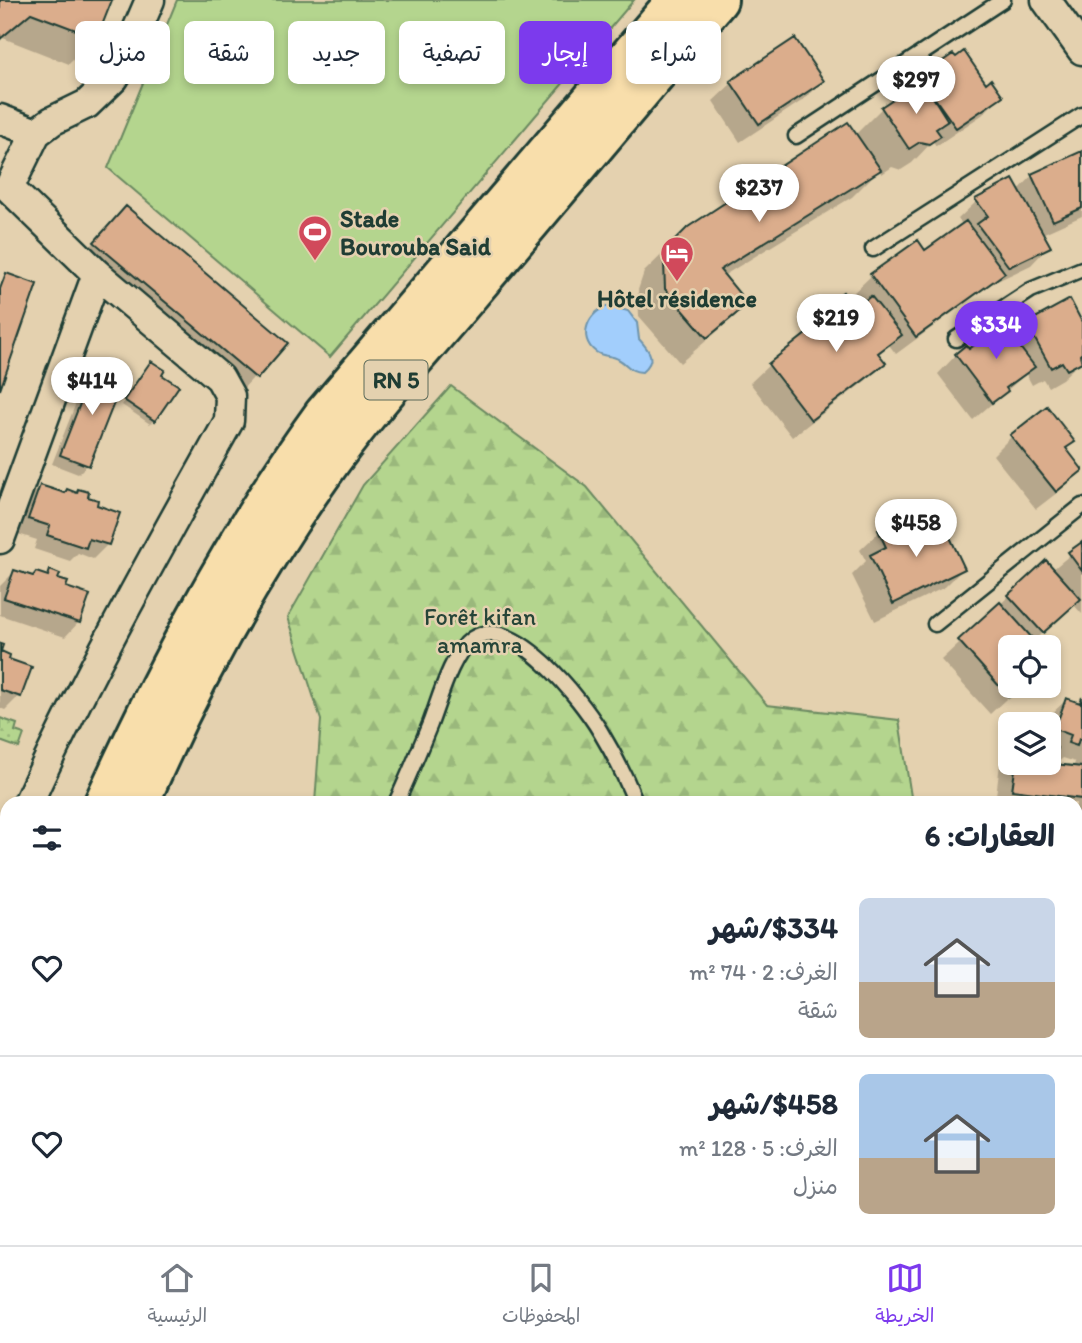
<!DOCTYPE html>
<html lang="ar">
<head>
<meta charset="utf-8">
<style>
	body { margin:0; font-family:Itim,"Playpen Sans Arabic",sans-serif; background:#f6f6f7; color:#1f2937; direction:rtl; height:100vh; display:flex; flex-direction:column; font-size:26px; white-space:nowrap }
	* { box-sizing:border-box; margin:0 }
	p { font-size:23px; color:#747a83 }
	.icon { flex:none; width:38px; height:38px; fill:none; stroke:currentColor; stroke-width:2; stroke-linecap:round; stroke-linejoin:round }
	.map { position:relative; flex:1; overflow:hidden; direction:ltr }
	.sheet { position:absolute; left:0px; top:796px; width:1083px; height:450px; display:flex; flex-direction:column; background:#fff; border-radius:21px 21px 0 0; box-shadow:0 4px 10px #0003; direction:rtl }
	.sheet>* { flex:none }
	.top-card { position:absolute; left:21px; top:21px; width:700px; height:63px; direction:rtl; display:flex; gap:14px }
	.tools { position:absolute; left:998px; top:635px; display:grid; gap:14px }
	.tools a { display:grid; place-items:center; width:63px; height:63px; border-radius:10px; background:#fff; box-shadow:0 4px 10px #0003; font-size:35px }
	.price { position:absolute; translate:-50% -60px; padding:0 16px; border-radius:24px; background:#fff; color:#222; font-size:23px; line-height:46px; filter:drop-shadow(0 2px 4px #0008) }
	.price::after { content:''; position:absolute; left:50%; top:42px; width:21px; height:16px; margin-left:-10px; background:inherit; clip-path:polygon(0 0,100% 0,50% 100%) }
	.price.current { background:#7c3aed; color:#fff }
	ul { padding:0; list-style:none }
	li { display:flex; align-items:center; gap:21px; height:175px; padding:0 28px }
	li+li { border-top:2px solid #e0e1e3 }
	li span { display:grid; place-items:center; flex:none; width:196px; height:140px; border-radius:10px; color:#555 }
	li>.icon { margin-inline-start:auto }
	span .icon { width:84px; height:84px; fill:#fffc; stroke-width:1 }
	li b { font-size:30px }
	h2 { display:flex; justify-content:space-between; align-items:center; height:84px; padding:0 28px; font-size:30px }
	.pill { padding:0 24px; border-radius:10px; background:#fff; box-shadow:0 4px 10px #0003; font-size:24px; line-height:63px }
	.pill.current { background:#7c3aed; color:#fff }
	.tab-bar { display:flex; justify-content:space-around; align-items:center; height:98px; border-top:2px solid #e0e1e3; background:#fff; font-size:19px; color:#747a83 }
	.tab-bar a { display:grid; justify-items:center; gap:4px }
	.tab-bar .current { color:#7c3aed }
	.map>svg:first-child { display:block }
</style>
</head>
<body>
<div class="map">
<svg width="1082" height="1245" viewBox="0 0 1082 1245">
	<defs>
		<pattern id="grass-dots" width="8" height="8" patternUnits="userSpaceOnUse" patternTransform="scale(1.75)"><rect width="8" height="8" fill="#b4d58e"/><path d="M2 2h.1M6 6h.1" fill="none" stroke="#9ab87b" stroke-width="1.8" stroke-linecap="round"/></pattern>
		<pattern id="forest-firs" width="22" height="20" patternUnits="userSpaceOnUse" patternTransform="scale(1.75)"><rect width="22" height="20" fill="#b4d58e"/><path d="M5 1l3.5 6h-7zM16 11l3.5 6h-7z" fill="#9ab87b"/></pattern>
	</defs>
	<rect width="100%" height="100%" fill="#e4d1af"/>
	<filter id="ink" filterUnits="userSpaceOnUse"><feTurbulence type="fractalNoise" baseFrequency=".0143" numOctaves="2"/><feDisplacementMap in="SourceGraphic" scale="14" xChannelSelector="R" yChannelSelector="G"/><feConvolveMatrix kernelMatrix="1 2 1 2 8 2 1 2 1" color-interpolation-filters="sRGB"/></filter>
	<g filter="url(#ink)">
		<!-- grass -->
		<path fill="url(#grass-dots)" stroke="#6a8961" stroke-width="2" d="M0 718 17 724 15 731 24 734 19 748 0 741Z"/>
		<!-- forest -->
		<path fill="url(#forest-firs)" stroke="#6a8961" stroke-width="2" d="M451 386 587 487 767 705 899 720 912 803H315L321 720 288 617 363 485Z
			M1076 1061 1082 1063V1245H22L24 1239H1076Z"/>
		<!-- park -->
		<path fill="#b4d58e" stroke="#6a8961" stroke-width="2" d="M177 0H634L330 357 108 168Z"/>
		<!-- water -->
		<path fill="#a2cefc" stroke="#6e94ac" stroke-width="2" d="M610 306 628 311 637 323 639 339C650 351 657 360 642 372 629 372 628 364 618 359 611 355 603 357 596 352 576 338 589 309 610 306Z"/>
		<!-- shadow -->
		<path fill="#0003" fill-rule="evenodd" d="M0 0H110L95 37 69 64 3 38 0 41Z
			M927 74 986 86 1001 96 982 115 936 146 933 141 912 163 901 170 892 167 882 174 879 170 852 197 723 276 746 304 719 330 680 363 639 316 638 290 644 272 689 228 855 135 882 108 912 89Z
			M822 81 803 100 740 142 713 101 732 83Z
			M1082 153V216L1042 234 1049 246 1031 265 991 284 896 354 889 345 878 355 884 363 865 381 792 437 750 383 769 365 812 332 807 326 826 307 842 294 855 311 861 306 852 294 871 276 917 242 925 253 963 225 958 219 977 201 1018 191 1032 176Z
			M126 208 285 343 229 404 69 270Z
			M1028 325H1082L1081 361 1062 379 1048 387 1043 379 1032 385 1026 374 973 420 938 374 956 355 1016 336Z
			M147 367 154 420 150 424 122 405Z
			M94 370 87 465 78 474 52 464 85 380Z
			M1012 436 1073 441 1065 449 1081 470 1062 489 1036 509 993 455Z
			M41 487 64 495 75 494 78 491 86 498 108 544 93 559 78 553 70 561 34 549 37 540 15 533 26 501Z
			M879 532 900 539 963 569 945 587 875 621 852 575 866 561 860 550Z
			M1082 545V614L1073 604 1026 648H1010V686H1020L990 714 941 660 1009 596 1052 570Z
			M14 572 32 577H46L51 572 64 588 79 622 65 637 0 615V586Z
			M0 652 7 660 19 696 5 710 0 708Z
			M1082 698V815L1078 819 1082 818V854L1076 859V803H995L1000 764 1010 754V763H1048V724H1045L1047 718 1066 700 1076 703ZM1063 758 1075 762 1073 768 1055 765Z
			M1082 883V924L1076 930V885Z
			M1082 936V1017H1076V942Z"/>
		<!-- building -->
		<path fill="#dbad8c" stroke="#1f3d34" stroke-width="2" d="M0 0H112L97 38 31 13 0 39Z
			M795 38 824 81 759 124 730 81Z
			M964 51 986 83 991 79 1003 96 956 128 922 80 928 76 925 73 953 54 956 57Z
			M922 80 948 121 936 129 941 136 929 144 920 142 909 149 881 107Z
			M848 122 881 170 720 270 748 304 707 338 665 289 664 262 671 244 688 227Z
			M1082 151V208L1053 221 1031 174Z
			M1013 179 1051 247 1009 267 977 224 988 216 975 199Z
			M126 206 288 343 257 379 94 242Z
			M966 221 1005 273 916 337 870 274 918 240 925 250Z
			M6 273 37 284 0 390V289Z
			M843 292 855 308 871 296 902 335 878 353 886 363 811 420 768 364 831 314 825 306Z
			M1070 299 1082 322V353L1080 355 1082 362 1067 370 1062 362 1051 368 1026 323Z
			M1007 321 1023 343 1019 346 1035 367 1006 388 1008 391 992 403 955 354 966 345 969 349Z
			M151 361 165 370 162 375 179 386 155 421 124 400Z
			M94 368 123 380 89 466 60 455Z
			M1047 406 1075 442 1066 448 1082 469V471L1056 492 1010 435Z
			M40 485 65 493 67 489 77 493 78 489 89 492 88 497 98 500 97 505 120 513 109 545 89 539 86 548 47 535 50 526 28 519Z
			M941 518 965 569 893 604 870 555 886 547 878 530 894 522 901 537Z
			M1082 542V571L1068 552Z
			M1046 560 1081 599 1043 633 1008 595Z
			M14 570 33 576 36 572 48 576 50 570 60 574 58 579 68 582 66 587 90 595 80 623 4 598Z
			M1000 602 1033 639 1024 648H1010V686H1021L1009 697 958 640Z
			M0 644 3 645 1 651 10 655 9 659 32 667 21 697 0 690Z
			M1082 697V740L1079 739 1077 746 1068 743 1071 735 1055 729 1066 698 1080 703Z
			M1048 747 1057 748 1055 764 1082 767V799L1012 790 1016 763H1048Z
			M1076 817H1082V851H1076Z
			M1082 881V919L1076 921V883Z
			M1082 955V992L1076 987V959Z"/>
		<g fill="none" stroke-linecap="round" stroke-linejoin="round">
			<!-- service casing -->
			<g stroke="#1f3d34" stroke-width="19">
				<path id="service" d="M796 136 1003 0
					M873 249 1082 115
					M956 339 1031 290 1082 269
					M935 624 1082 506
					M396 803C408 778 419 751 430 724 439 701 451 654 472 639 513 611 582 701 600 731 614 754 626 778 636 803
					M513 1239 514 1245
					M118 1245 122 1239"/>
			</g>
			<!-- minor casing -->
			<g stroke="#1f3d34" stroke-width="33">
				<path id="minor" d="M1046 0 1082 50
					M0 119 36 133
					M0 539 97 274
					M28 803C88 672 159 547 229 421L230 396 220 378 97 274 9 188 36 133 52 121 87 104 114 78 122 65 150 0
					M0 864 7 849"/>
			</g>
			<!-- primary casing -->
			<g stroke="#1f3d34" stroke-width="44">
				<path id="primary" d="M104 803C166 667 236 535 324 414L677 0
					M139 803C188 689 249 577 321 475 366 410 421 352 472 291 554 194 636 97 718 0
					M0 1031 7 1013
					M0 1179 7 1159"/>
			</g>
			<!-- service -->
			<use href="#service" stroke="#e4d1af" stroke-width="14"/>
			<!-- minor -->
			<use href="#minor" stroke="#e4d1af" stroke-width="28"/>
			<!-- primary -->
			<use href="#primary" stroke="#f8deab" stroke-width="38"/>
		</g>
	</g>
	<!-- icons -->
	<defs>
		<g id="stadium-pin" transform="scale(1.75)"><path d="M0 17L-7.5 6A9.5 9.5 0 1 1 7.5 6Z" fill="#d1495b" stroke="#e4d1af"/><path d="M0-5a6.5 5 0 1 0 0 10a6.5 5 0 1 0 0-10ZM-3.5-1.8h7v3.6h-7Z" fill="#fff"/></g>
		<g id="hotel-pin" transform="scale(1.75)"><path d="M0 17L-7.5 6A9.5 9.5 0 1 1 7.5 6Z" fill="#d1495b" stroke="#e4d1af"/><path d="M-6-4.5h1.5V1H6V5H4.5V3h-9V5H-6ZM-4 0a1.8 1.8 0 1 1 3.6 0ZM.5 0V-2.5h3Q6-2.5 6 0Z" fill="#fff"/></g>
	</defs>
	<g fill-rule="evenodd">
		<use href="#stadium-pin" x="315" y="232"/>
		<use href="#hotel-pin" x="677" y="253"/>
	</g>
	<g text-anchor="middle" dominant-baseline="central" stroke-width="5" stroke-linejoin="round" paint-order="stroke">
		<!-- shield labels -->
		<rect fill="#e4d1af" stroke="#5a6959" stroke-width="2" x="364.5" y="360.5" width="63" height="39" rx="5"/>
		<g font-size="23" font-weight="bold" fill="#1f3d34">
			<text x="396" y="380">RN 5</text>
		</g>
		<!-- poi labels -->
		<g font-size="24" font-weight="bold" fill="#1f3d34" stroke="#e4d1af" text-anchor="start">
			<text x="340" y="218">Stade<tspan x="340" dy="28">Bourouba Said</tspan></text>
			<text x="677" y="298" text-anchor="middle">Hôtel résidence</text>
		</g>
		<!-- park labels -->
		<g font-size="24" fill="#264538" stroke="#e4d1af">
			<text x="480" y="616">Forêt kifan<tspan x="480" dy="28">amamra</tspan></text>
		</g>
	</g>
</svg>
<div class="tools">
<a><svg class="icon" aria-label="locate" viewBox="0 0 24 24"><circle cx="12" cy="12" r="6"/><path d="M12 2v4M12 18v4M2 12h4M18 12h4"/></svg></a>
<a><svg class="icon" aria-label="layers" viewBox="0 0 24 24"><path d="M12 4l9 5-9 5-9-5zM3 14l9 5 9-5"/></svg></a>
</div>
<b class="price" style="left:916px;top:116px">$297</b>
<b class="price" style="left:759px;top:224px">$237</b>
<b class="price" style="left:836px;top:354px">$219</b>
<b class="price current" style="left:996px;top:361px">$334</b>
<b class="price" style="left:92px;top:417px">$414</b>
<b class="price" style="left:916px;top:559px">$458</b>
<div class="top-card">
<a class="pill">شراء</a>
<a class="pill current">إيجار</a>
<a class="pill">تصفية</a>
<a class="pill">جديد</a>
<a class="pill">شقة</a>
<a class="pill">منزل</a>
</div>
<section class="sheet">
<h2>العقارات: 6<svg class="icon" aria-label="filters" viewBox="0 0 24 24"><path d="M4 7h16M4 17h16"/><circle cx="9" cy="7" r="2"/><circle cx="15" cy="17" r="2"/></svg></h2>
<ul>
<li><span style="background:linear-gradient(#c9d6e8 60%,#b9a48a 0)"><svg class="icon" aria-label="home" viewBox="0 0 24 24"><path d="M3 11l9-7 9 7M6 9v11h12V9"/></svg></span><div><b>$334/شهر</b><p>الغرف: 2 · 74 m²</p><p>شقة</p></div><svg class="icon" aria-label="heart" viewBox="0 0 24 24"><path d="M12 20l-8-8c-3-5 5-10 8-4 3-6 11-1 8 4z"/></svg></li>
<li><span style="background:linear-gradient(#a9c7e8 60%,#b9a48a 0)"><svg class="icon" aria-label="home" viewBox="0 0 24 24"><path d="M3 11l9-7 9 7M6 9v11h12V9"/></svg></span><div><b>$458/شهر</b><p>الغرف: 5 · 128 m²</p><p>منزل</p></div><svg class="icon" aria-label="heart" viewBox="0 0 24 24"><path d="M12 20l-8-8c-3-5 5-10 8-4 3-6 11-1 8 4z"/></svg></li>
</ul>
</section>
</div>
<nav class="tab-bar">
<a class="current"><svg class="icon" aria-label="map" viewBox="0 0 24 24"><path d="M3 6l6-2 6 2 6-2v14l-6 2-6-2-6 2zM9 4v14M15 6v14"/></svg>الخريطة</a>
<a><svg class="icon" aria-label="saved" viewBox="0 0 24 24"><path d="M7 4h10v16l-5-4-5 4z"/></svg>المحفوظات</a>
<a><svg class="icon" aria-label="home" viewBox="0 0 24 24"><path d="M3 11l9-7 9 7M6 9v11h12V9"/></svg>الرئيسية</a>
</nav>
</body>
</html>
